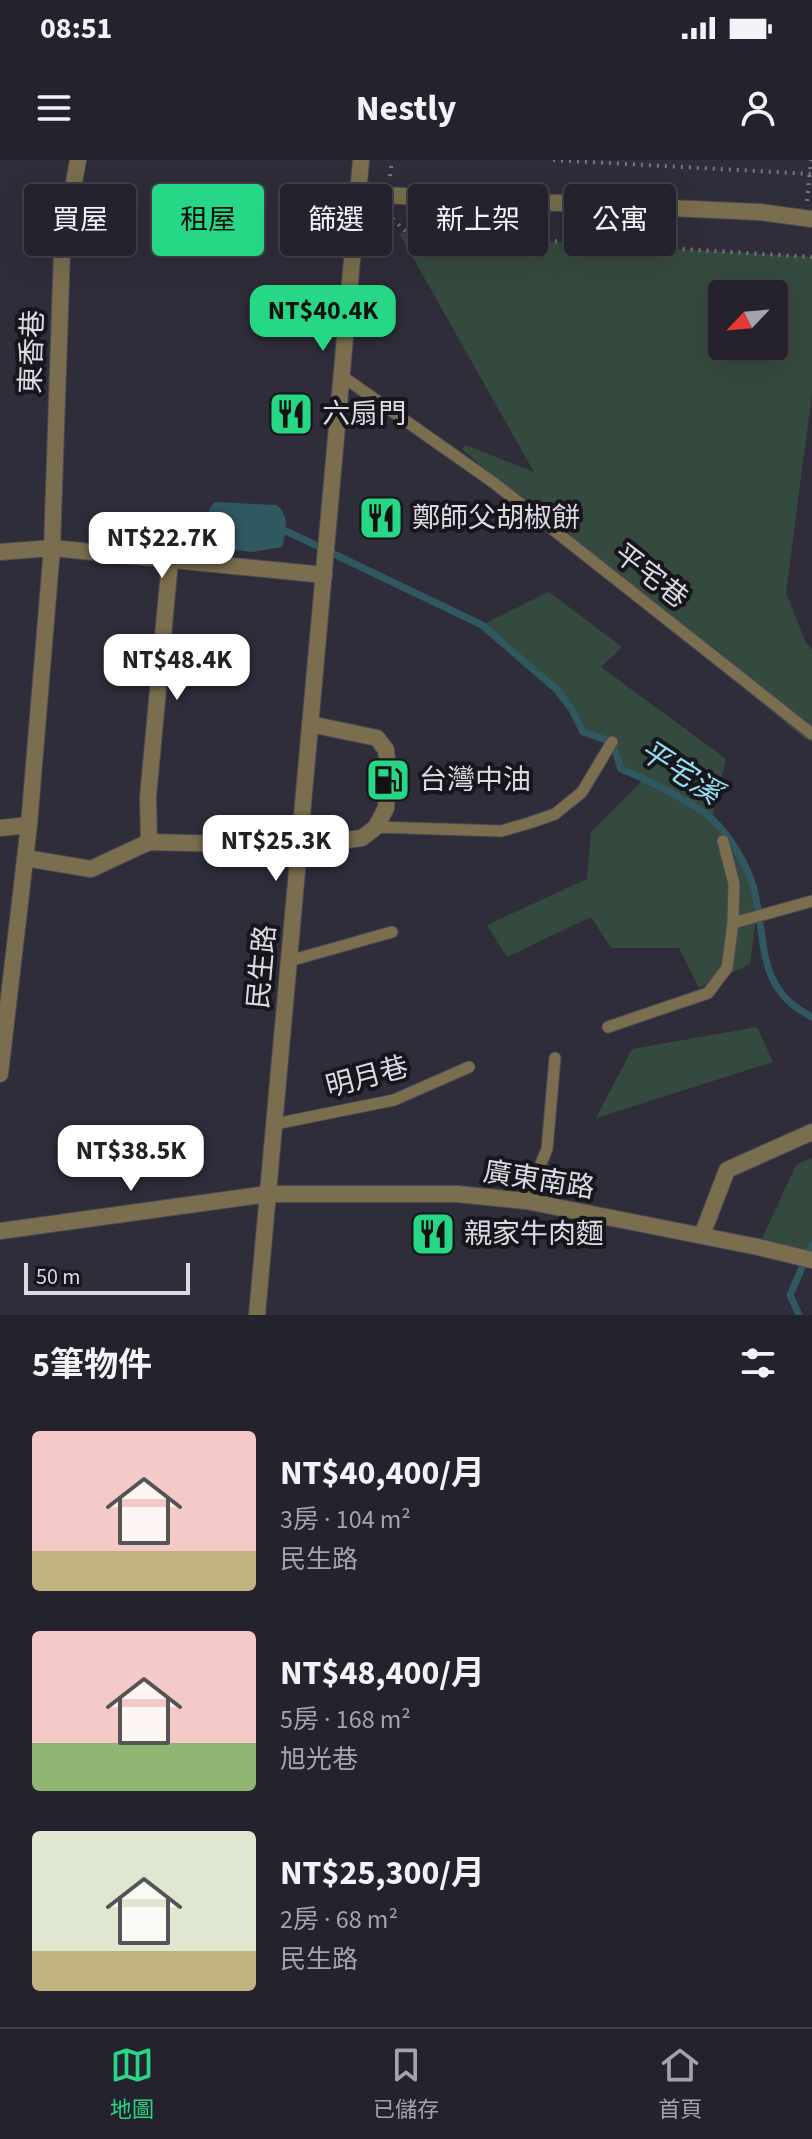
<!DOCTYPE html>
<html lang="zh-TW">
<head>
<meta charset="utf-8">
<style>
	body { margin:0; font-family:"Source Sans 3","Noto Sans TC",sans-serif; background:#2c2a34; color:#f1f3f6; height:100vh; display:flex; flex-direction:column; font-size:30px; white-space:nowrap }
	* { box-sizing:border-box; margin:0 }
	p { font-size:26px; color:#a3a4a9 }
	.icon { flex:none; width:44px; height:44px; fill:none; stroke:currentColor; stroke-width:2; stroke-linecap:round; stroke-linejoin:round }
	.map { position:relative; height:1155px; overflow:hidden }
	.side { display:flex; flex-direction:column; background:#24222c; flex:1 }
	.side>* { flex:none }
	.guide { position:absolute; left:24px; top:24px; width:764px; height:72px; display:flex; gap:16px }
	.needle { width:52px; rotate:244deg }
	.buttons { position:absolute; left:708px; top:120px; display:grid; gap:16px }
	.buttons a { display:grid; place-items:center; width:80px; height:80px; border-radius:8px; background:#24222c; box-shadow:0 8px 32px #0002,0 0 0 2px #413f48; font-size:40px }
	.scale { position:absolute; left:24px; bottom:20px; width:166px; box-sizing:border-box; padding-left:8px; border:4px solid #dcdae3; border-top:0; font-size:22px; line-height:28px; white-space:nowrap; color:#dcdae3; -webkit-text-stroke:6px #18161d; paint-order:stroke }
	.price { position:absolute; translate:-50% -68px; padding:0 18px; border-radius:16px; background:#fff; color:#222; font-size:26px; line-height:52px; filter:drop-shadow(0 2px 4px #0008) }
	.price::after { content:''; position:absolute; left:50%; top:48px; width:24px; height:18px; margin-left:-12px; background:inherit; clip-path:polygon(0 0,100% 0,50% 100%) }
	.price.on { background:#26d886; color:#111 }
	ul { padding:0; list-style:none }
	li { display:flex; align-items:center; gap:24px; height:200px; padding:0 32px }
	li span { display:grid; place-items:center; flex:none; width:224px; height:160px; border-radius:8px; color:#555 }
	li>.icon { margin-inline-start:auto }
	span .icon { width:96px; height:96px; fill:#fffc; stroke-width:1 }
	li b { font-size:34px }
	h2 { display:flex; justify-content:space-between; align-items:center; height:96px; padding:0 32px; font-size:34px }
	.tag { padding:0 28px; border-radius:8px; background:#24222c; box-shadow:0 8px 32px #0002,0 0 0 2px #413f48; font-size:28px; line-height:72px }
	.tag.on { background:#26d886; color:#111 }
	.status { display:flex; justify-content:space-between; align-items:center; height:56px; padding:0 40px; background:#24222c; direction:ltr }
	.status svg { height:22px; fill:currentColor }
	header { display:flex; justify-content:space-between; align-items:center; height:104px; padding:0 32px; background:#24222c; font-size:36px; font-weight:700 }
	.tab-bar { display:flex; justify-content:space-around; align-items:center; height:112px; border-top:2px solid #413f48; background:#24222c; font-size:22px; color:#a3a4a9 }
	.tab-bar a { display:grid; justify-items:center; gap:4px }
	.tab-bar .on { color:#26d886 }
	.map>svg:first-child { display:block }
</style>
</head>
<body>
<div class="status"><b>08:51</b><svg viewBox="0 0 49 12"><path d="M0 12V9h3v3zM5 12V6h3v6zM10 12V3h3v9zM15 12V0h3v12zM26 1h20v11H26zM47 4h2v5h-2z"/></svg></div>
<header><svg class="icon" aria-label="menu" viewBox="0 0 24 24"><path d="M4 6h16M4 12h16M4 18h16"/></svg>Nestly<svg class="icon" aria-label="person" viewBox="0 0 24 24"><circle cx="12" cy="8" r="4"/><path d="M4 21q1-7 8-7t8 7"/></svg></header>
<div class="map">
<svg width="812" height="1155" viewBox="0 0 812 1155">
	<rect width="100%" height="100%" fill="#302d3b"/>
	<!-- green -->
	<path fill="#354a3e" fill-rule="evenodd" d="M399 73 812 97V233L786 433 806 483 812 490V582L804 578 629 433 462 289 465 285 534 312ZM722 134H774V186H722Z
		M549 432 622 487 601 507 726 599 712 658C729 679 747 702 754 729 759 752 753 780 750 804L699 828 679 788H611L591 757 507 797 487 765 587 719 591 672 644 619 621 609 612 582 583 572C559 525 522 499 482 465Z
		M757 867 773 902 596 958 632 889Z
		M812 998V1100L758 1087 796 1005Z"/>
	<!-- water -->
	<path fill="#2f5861" d="M215 342 277 345C290 356 286 372 282 387L253 392 217 388 209 376V349Z"/>
	<g fill="none" stroke-linecap="round" stroke-linejoin="round">
		<!-- stream -->
		<path stroke="#2f5861" stroke-width="7" d="M286 371 482 465 557 530 571 548 583 572 612 582 621 609C644 618 697 644 713 660 731 677 747 705 754 729 767 780 755 829 812 857
			M799 1155 790 1135 812 1085"/>
		<!-- service casing -->
		<g stroke="#4c4956" stroke-width="13">
			<path id="service" d="M342 216 494 323 812 574
				M376 667 501 671 529 663 555 654 582 632 612 582
				M733 763 812 741
				M289 801 392 772
				M608 867 708 833 727 808 733 763 734 724 723 681
				M275 964 394 940 469 907
				M526 1041 547 989 555 898"/>
		</g>
		<!-- minor casing -->
		<g stroke="#4c4956" stroke-width="18">
			<path id="minor" d="M358 34 759 52 812 59
				M0 392 52 388 324 415
				M0 668 29 665
				M149 682 148 637 170 401
				M25 698 91 709 149 682 299 686 362 678 376 667 386 648 388 606 386 590 377 578 310 564
				M0 914 29 665 52 388 62 90 78 0
				M702 1075 727 1010 812 972"/>
		</g>
		<!-- tertiary casing -->
		<g stroke="#4c4956" stroke-width="18">
			<path id="tertiary" d="M0 1071 268 1034H457L526 1041 758 1087 812 1100
				M257 1155 361 0"/>
		</g>
		<!-- path -->
		<path stroke="#787581" stroke-width="4" stroke-dasharray="2 6" stroke-linecap="butt" d="M553 0 812 14
			M390 16 392 0
			M807 41 811 0
			M387 53 406 72 812 97"/>
		<!-- service -->
		<use href="#service" stroke="#7a6e4e" stroke-width="11"/>
		<!-- minor -->
		<use href="#minor" stroke="#7a6e4e" stroke-width="16"/>
		<!-- tertiary -->
		<use href="#tertiary" stroke="#7a6e4e" stroke-width="16"/>
	</g>
	<!-- icons -->
	<defs>
		<g id="restaurant-square" transform="scale(2.3)"><rect x="-9" y="-9" width="18" height="18" rx="4" fill="#26d886" stroke="#18161d"/><path d="M-5-6h1v4h1v-4h1v4h1v-4h1v5L-1.5 .5V6h-2V.5L-5-1ZM5-6V6H3V1.5H1.5Q1.5-4 5-6Z" fill="#111"/></g>
		<g id="fuel-square" transform="scale(2.3)"><rect x="-9" y="-9" width="18" height="18" rx="4" fill="#26d886" stroke="#18161d"/><path d="M-5.5-6h7V0h2V4h1.3V-2.5L3-4.5l.8-.8L6-3V5H2.5V1h-1V6h-7ZM-4.2-4.7v3.2H.2V-4.7Z" fill="#111"/></g>
	</defs>
	<g fill-rule="evenodd">
		<use href="#restaurant-square" x="291" y="254"/>
		<use href="#restaurant-square" x="381" y="358"/>
		<use href="#fuel-square" x="388" y="620"/>
		<use href="#restaurant-square" x="433" y="1074"/>
	</g>
	<g text-anchor="middle" dominant-baseline="central" stroke-width="8" stroke-linejoin="round" paint-order="stroke">
		<!-- street labels -->
		<g font-size="28" fill="#dcdae3" stroke="#18161d">
			<text transform="translate(32 192) rotate(-88)">東香巷</text>
			<text transform="translate(651 416) rotate(38)">平宅巷</text>
			<text transform="translate(262 807) rotate(-85)">民生路</text>
			<text transform="translate(367 917) rotate(-15)">明月巷</text>
			<text transform="translate(539 1020) rotate(9)">廣東南路</text>
		</g>
		<!-- poi labels -->
		<g font-size="28" fill="#dcdae3" stroke="#18161d" text-anchor="start">
			<text x="322" y="254">六扇門</text>
			<text x="412" y="358">鄭師父胡椒餅</text>
			<text x="419" y="620">台灣中油</text>
			<text x="464" y="1074">親家牛肉麵</text>
		</g>
		<!-- water labels -->
		<g font-size="30" font-style="italic" fill="#93dfef" stroke="#18161d">
			<text transform="translate(680 612) rotate(33)">平宅溪</text>
		</g>
	</g>
</svg>
<div class="buttons">
<a><svg class="needle" viewBox="-14 -14 28 28"><path d="M0-13l5 13h-10z" fill="#e53935"/><path d="M0 13l5-13h-10z" fill="#a3a4a9"/></svg></a>
</div>
<div class="scale">50 m</div>
<b class="price on" style="left:323px;top:193px">NT$40.4K</b>
<b class="price" style="left:162px;top:420px">NT$22.7K</b>
<b class="price" style="left:177px;top:542px">NT$48.4K</b>
<b class="price" style="left:276px;top:723px">NT$25.3K</b>
<b class="price" style="left:131px;top:1033px">NT$38.5K</b>
<div class="guide">
<a class="tag">買屋</a>
<a class="tag on">租屋</a>
<a class="tag">篩選</a>
<a class="tag">新上架</a>
<a class="tag">公寓</a>
</div>
</div>
<section class="side">
<h2>5筆物件<svg class="icon" aria-label="filters" viewBox="0 0 24 24"><path d="M4 7h16M4 17h16"/><circle cx="9" cy="7" r="2"/><circle cx="15" cy="17" r="2"/></svg></h2>
<ul>
<li><span style="background:linear-gradient(#f6c9c9 75%,#c2b280 0)"><svg class="icon" aria-label="home" viewBox="0 0 24 24"><path d="M3 11l9-7 9 7M6 9v11h12V9"/></svg></span><div><b>NT$40,400/月</b><p>3房 · 104 m²</p><p>民生路</p></div></li>
<li><span style="background:linear-gradient(#f6c9c9 70%,#8fb573 0)"><svg class="icon" aria-label="home" viewBox="0 0 24 24"><path d="M3 11l9-7 9 7M6 9v11h12V9"/></svg></span><div><b>NT$48,400/月</b><p>5房 · 168 m²</p><p>旭光巷</p></div></li>
<li><span style="background:linear-gradient(#dfe7d0 75%,#c2b280 0)"><svg class="icon" aria-label="home" viewBox="0 0 24 24"><path d="M3 11l9-7 9 7M6 9v11h12V9"/></svg></span><div><b>NT$25,300/月</b><p>2房 · 68 m²</p><p>民生路</p></div></li>
</ul>
</section>
<nav class="tab-bar">
<a class="on"><svg class="icon" aria-label="map" viewBox="0 0 24 24"><path d="M3 6l6-2 6 2 6-2v14l-6 2-6-2-6 2zM9 4v14M15 6v14"/></svg>地圖</a>
<a><svg class="icon" aria-label="saved" viewBox="0 0 24 24"><path d="M7 4h10v16l-5-4-5 4z"/></svg>已儲存</a>
<a><svg class="icon" aria-label="home" viewBox="0 0 24 24"><path d="M3 11l9-7 9 7M6 9v11h12V9"/></svg>首頁</a>
</nav>
</body>
</html>
